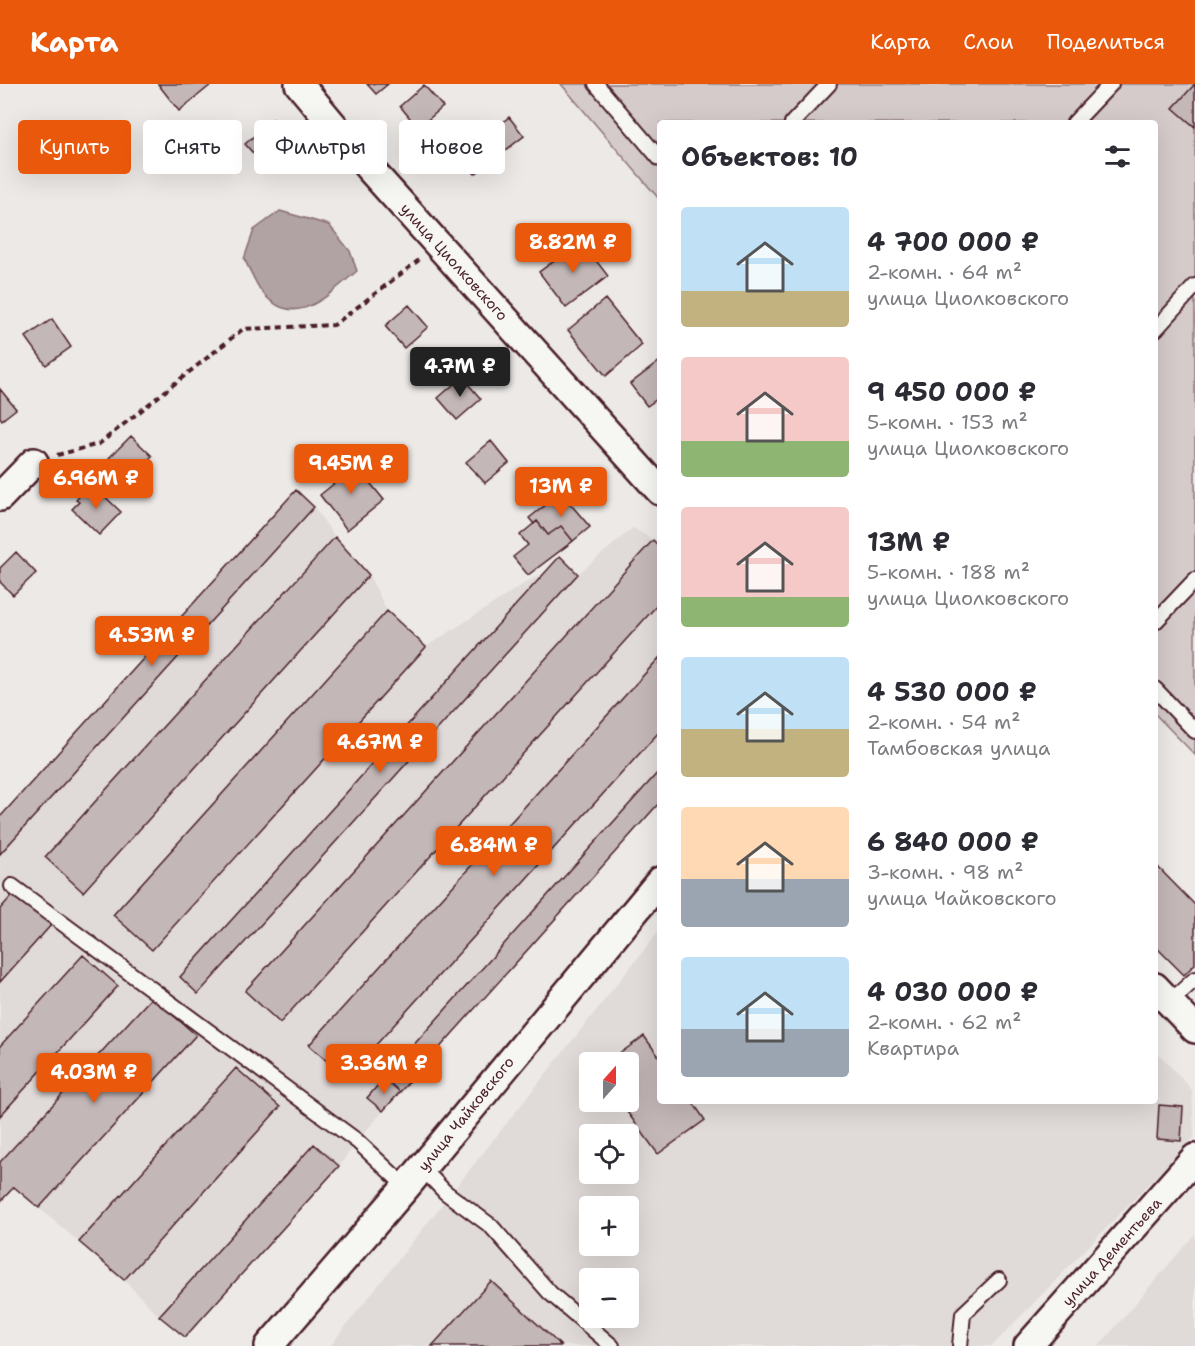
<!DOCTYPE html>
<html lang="ru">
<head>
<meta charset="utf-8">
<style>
	body { margin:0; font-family:"Shantell Sans",sans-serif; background:#f7f7f7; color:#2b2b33; height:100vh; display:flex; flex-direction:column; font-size:22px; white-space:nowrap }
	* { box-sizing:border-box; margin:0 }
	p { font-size:20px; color:#7c7c81 }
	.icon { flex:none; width:33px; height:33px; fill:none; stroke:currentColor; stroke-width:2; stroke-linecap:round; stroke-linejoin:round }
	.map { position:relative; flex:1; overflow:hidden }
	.panel { position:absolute; left:657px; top:36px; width:501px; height:984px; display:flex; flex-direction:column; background:#fff; border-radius:6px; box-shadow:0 6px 24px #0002 }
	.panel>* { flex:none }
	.banner { position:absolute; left:18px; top:36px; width:549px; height:54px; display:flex; gap:12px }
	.needle { width:39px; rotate:21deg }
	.controls { position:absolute; left:579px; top:968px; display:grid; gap:12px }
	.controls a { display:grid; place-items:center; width:60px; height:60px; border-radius:6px; background:#fff; box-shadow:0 6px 24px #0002; font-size:30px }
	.price { position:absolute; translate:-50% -51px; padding:0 14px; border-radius:6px; background:#ea580c; color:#fff; font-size:20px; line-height:39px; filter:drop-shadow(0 2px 3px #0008) }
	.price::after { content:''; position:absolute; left:50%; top:36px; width:18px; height:14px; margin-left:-9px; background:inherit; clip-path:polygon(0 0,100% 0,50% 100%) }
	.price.active { background:#222; color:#fff }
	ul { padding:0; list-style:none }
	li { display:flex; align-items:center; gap:18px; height:150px; padding:0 24px }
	li span { display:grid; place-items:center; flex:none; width:168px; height:120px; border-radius:6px; color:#555 }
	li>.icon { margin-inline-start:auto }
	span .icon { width:72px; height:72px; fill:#fffc; stroke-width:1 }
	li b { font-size:26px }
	h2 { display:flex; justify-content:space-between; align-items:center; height:72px; padding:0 24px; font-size:26px }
	.tag { padding:0 21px; border-radius:6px; background:#fff; box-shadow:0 6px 24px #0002; font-size:21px; line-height:54px }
	.tag.active { background:#ea580c; color:#fff }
	header { display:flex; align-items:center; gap:36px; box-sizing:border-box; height:84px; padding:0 30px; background:#ea580c; color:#fff }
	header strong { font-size:28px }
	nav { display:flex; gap:33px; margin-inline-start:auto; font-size:21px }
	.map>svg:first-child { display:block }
</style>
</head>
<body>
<header>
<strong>Карта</strong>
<nav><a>Карта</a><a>Слои</a><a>Поделиться</a></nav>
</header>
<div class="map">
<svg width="1195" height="1262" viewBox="0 0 1195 1262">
	<rect width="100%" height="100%" fill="#ece9e6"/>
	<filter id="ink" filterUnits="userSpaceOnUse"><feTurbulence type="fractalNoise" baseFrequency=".0167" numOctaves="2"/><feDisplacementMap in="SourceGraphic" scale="12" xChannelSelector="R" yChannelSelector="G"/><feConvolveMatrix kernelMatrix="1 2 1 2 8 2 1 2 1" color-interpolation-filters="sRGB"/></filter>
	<g filter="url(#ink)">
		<!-- built -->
		<path fill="#e0dad8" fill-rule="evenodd" d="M296 407 314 423 335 453 369 491 387 527 426 563 530 496 561 482 560 472 578 490 633 444 653 456 660 463V718L383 1027 357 1057 339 1082 185 1253 159 1232 124 1196 14 1103 0 1118V733Z
			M660 846V1017H1155V966L1192 1006 1194 1053 992 1262H330ZM590 978H628V1017H590ZM590 1050H628V1089H590ZM590 1122H628V1161H590ZM590 1194H628V1233H590Z
			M1195 1150V1262H1099Z"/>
		<!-- green -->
		<path fill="#d4cbca" stroke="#8f757a" stroke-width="1.5" d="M561 0H1195V671L1155 630V39H660V116Z"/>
		<!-- water -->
		<path fill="#b1a2a3" stroke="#886e73" stroke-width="1.5" d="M280 127 329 141 350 167 357 187C328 211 295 248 262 208 255 199 250 185 244 175L254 146Z"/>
		<!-- building -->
		<path fill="#c4b7b7" stroke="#4a1f2b" stroke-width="1.5" d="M158 0H212L179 27Z
			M367 0H388L376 10Z
			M1195 0V43L1173 24Z
			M424 1 443 23 418 44 400 22Z
			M509 33 524 52 475 90 461 72Z
			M273 35 295 58 266 84 245 60Z
			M581 157 608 192 566 224 539 188Z
			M605 215 642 261 606 292 568 246Z
			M409 221 428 243 404 264 385 242Z
			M52 235 71 263 46 281 26 253Z
			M660 277V313L647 322 630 300Z
			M462 293 481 315 457 336 438 314Z
			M0 305 16 325 2 336 0 333Z
			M131 352 152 372 129 395 109 374Z
			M491 357 509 379 485 399 466 378Z
			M349 373 384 416 347 446 320 411 341 394 334 385Z
			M94 402 121 428 99 451 72 425 79 418 76 416 85 406 88 409Z
			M296 406 314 423 0 770V733Z
			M561 409 590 443 573 457 561 442 548 451 537 437 534 440 529 434Z
			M537 437 548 451 561 442 573 457 528 491 513 473 528 461 520 451Z
			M335 453 369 491 83 808 45 773Z
			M653 456 660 463V518L280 939 245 907Z
			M16 468 36 489 13 511 0 498V484Z
			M560 472 578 490 198 910 180 893Z
			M387 527 426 563 152 866 113 831Z
			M660 573V647L346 994 309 961Z
			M660 686V718L400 1008 384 994Z
			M1155 780 1195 821V880L1184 891 1155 862Z
			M16 807 52 840 0 898V825Z
			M83 871 118 902 0 1032V962Z
			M152 913 196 951 39 1124 14 1103 0 1118V1078Z
			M644 952 660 974V1017H692L705 1036 658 1070 619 1017H628V978H608Z
			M236 984 280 1023 124 1196 79 1158Z
			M384 994 400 1008 383 1027 367 1014Z
			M1159 1021 1183 1023 1181 1057 1157 1055Z
			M314 1060 339 1082 185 1253 159 1232Z
			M491 1197 561 1262H432Z"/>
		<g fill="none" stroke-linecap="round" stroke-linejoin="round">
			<!-- service casing -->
			<g stroke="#4a1f2b" stroke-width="18">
				<path id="service" d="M596 0 660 75
					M792 39 829 0
					M1074 39 1111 0
					M1155 246 1195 202
					M1155 538 1195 496
					M1155 605 1195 647
					M12 802 357 1057 406 1103
					M1170 918 1195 895
					M422 1084 445 1108 491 1142 550 1209 612 1262
					M960 1262 963 1230 999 1196"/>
			</g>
			<!-- minor casing -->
			<g stroke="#4a1f2b" stroke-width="32">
				<path id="minor" d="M299 0 369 84 660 407
					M0 413 34 378
					M1155 903 1195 945
					M269 1262 406 1103 660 797
					M1028 1262 1195 1074"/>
			</g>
			<!-- path -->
			<path stroke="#4a1f2b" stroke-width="4" stroke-dasharray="6 4.5" stroke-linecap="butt" d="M57 371 99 360 243 245 334 241 419 176"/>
			<!-- service -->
			<use href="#service" stroke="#f6f6f2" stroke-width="14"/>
			<!-- minor -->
			<use href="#minor" stroke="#f6f6f2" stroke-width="27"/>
		</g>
	</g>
	<g text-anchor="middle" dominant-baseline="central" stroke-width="4.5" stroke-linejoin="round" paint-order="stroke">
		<!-- street labels -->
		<g font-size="15" fill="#4a1f2b" stroke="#f6f6f2">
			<text transform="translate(454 178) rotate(48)">улица Циолковского</text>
			<text transform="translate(466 1030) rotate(-51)">улица Чайковского</text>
			<text transform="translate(1112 1168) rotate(-48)">улица Дементьева</text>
		</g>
	</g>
</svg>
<div class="controls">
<a><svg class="needle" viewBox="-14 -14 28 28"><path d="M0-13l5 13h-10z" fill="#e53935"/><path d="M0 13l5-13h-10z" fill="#7c7c81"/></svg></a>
<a><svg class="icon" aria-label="locate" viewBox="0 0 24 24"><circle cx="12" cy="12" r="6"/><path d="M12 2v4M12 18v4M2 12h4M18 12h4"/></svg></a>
<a>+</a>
<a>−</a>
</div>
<b class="price" style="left:573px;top:190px">8.82M ₽</b>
<b class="price active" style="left:460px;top:314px">4.7M ₽</b>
<b class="price" style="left:351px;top:411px">9.45M ₽</b>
<b class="price" style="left:96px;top:426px">6.96M ₽</b>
<b class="price" style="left:561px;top:434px">13M ₽</b>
<b class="price" style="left:152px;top:583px">4.53M ₽</b>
<b class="price" style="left:380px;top:690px">4.67M ₽</b>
<b class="price" style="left:494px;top:793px">6.84M ₽</b>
<b class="price" style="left:384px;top:1011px">3.36M ₽</b>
<b class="price" style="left:94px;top:1020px">4.03M ₽</b>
<div class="banner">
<a class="tag active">Купить</a>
<a class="tag">Снять</a>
<a class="tag">Фильтры</a>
<a class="tag">Новое</a>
</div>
<section class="panel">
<h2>Объектов: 10<svg class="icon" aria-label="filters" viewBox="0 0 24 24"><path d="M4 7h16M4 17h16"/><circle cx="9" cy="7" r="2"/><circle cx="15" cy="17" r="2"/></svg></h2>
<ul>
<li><span style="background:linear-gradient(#bfe0f5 70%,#c2b280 0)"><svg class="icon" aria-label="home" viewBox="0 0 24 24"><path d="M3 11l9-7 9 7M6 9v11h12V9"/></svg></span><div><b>4 700 000 ₽</b><p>2-комн. · 64 m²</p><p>улица Циолковского</p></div></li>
<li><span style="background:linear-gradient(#f6c9c9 70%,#8fb573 0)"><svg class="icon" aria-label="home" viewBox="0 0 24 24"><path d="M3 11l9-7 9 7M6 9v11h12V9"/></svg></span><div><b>9 450 000 ₽</b><p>5-комн. · 153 m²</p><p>улица Циолковского</p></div></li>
<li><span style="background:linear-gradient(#f6c9c9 75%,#8fb573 0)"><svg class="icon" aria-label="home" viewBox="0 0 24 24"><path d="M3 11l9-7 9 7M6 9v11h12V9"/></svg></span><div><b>13M ₽</b><p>5-комн. · 188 m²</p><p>улица Циолковского</p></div></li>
<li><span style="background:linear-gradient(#bfe0f5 60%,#c2b280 0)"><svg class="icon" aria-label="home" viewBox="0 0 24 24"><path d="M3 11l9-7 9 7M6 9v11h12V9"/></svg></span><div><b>4 530 000 ₽</b><p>2-комн. · 54 m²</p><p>Тамбовская улица</p></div></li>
<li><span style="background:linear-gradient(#ffd9b3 60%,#9aa5b1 0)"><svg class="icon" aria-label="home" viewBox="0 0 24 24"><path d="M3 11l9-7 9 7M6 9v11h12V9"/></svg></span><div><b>6 840 000 ₽</b><p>3-комн. · 98 m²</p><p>улица Чайковского</p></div></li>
<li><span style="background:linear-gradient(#bfe0f5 60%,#9aa5b1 0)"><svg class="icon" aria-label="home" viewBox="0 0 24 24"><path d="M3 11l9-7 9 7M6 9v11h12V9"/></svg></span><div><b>4 030 000 ₽</b><p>2-комн. · 62 m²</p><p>Квартира</p></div></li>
</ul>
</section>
</div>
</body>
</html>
